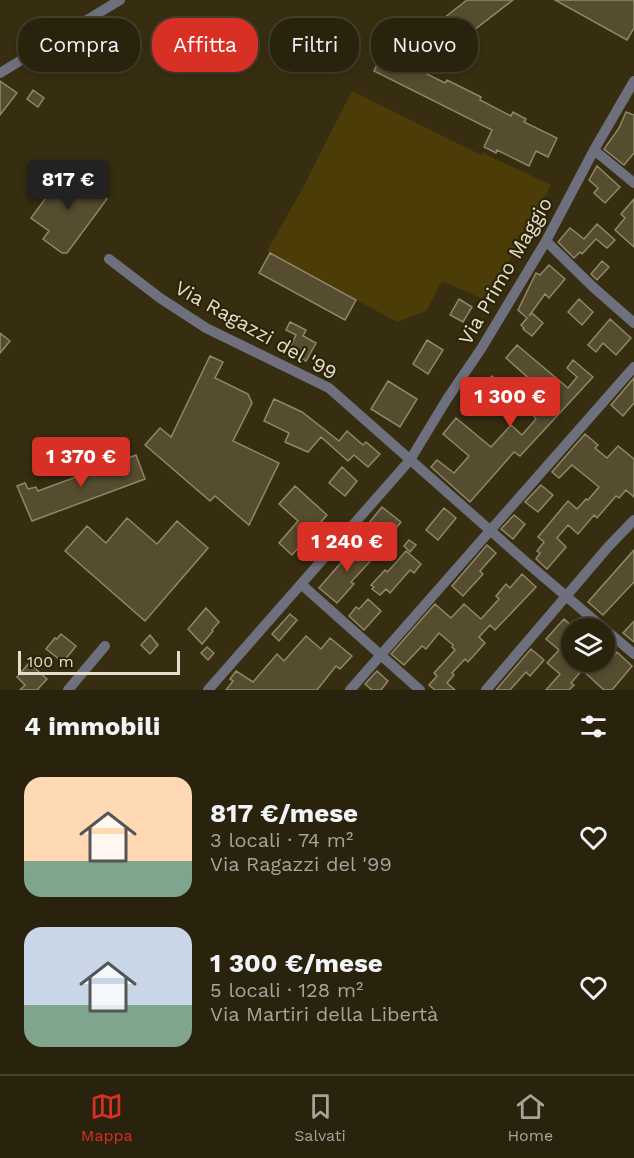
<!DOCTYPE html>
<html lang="it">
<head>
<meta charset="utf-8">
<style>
	body { margin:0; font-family:"Work Sans",sans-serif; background:#352f1b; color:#f1f3f6; height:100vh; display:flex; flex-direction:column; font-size:22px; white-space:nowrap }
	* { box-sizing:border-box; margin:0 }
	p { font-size:20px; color:#a5a49d }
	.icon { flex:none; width:33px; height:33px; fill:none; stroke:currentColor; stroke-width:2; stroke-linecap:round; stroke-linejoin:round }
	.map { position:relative; height:690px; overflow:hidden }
	.drawer { display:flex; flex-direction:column; background:#29220d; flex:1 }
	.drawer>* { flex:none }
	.hud { position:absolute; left:18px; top:18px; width:598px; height:54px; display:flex; gap:12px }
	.controls { position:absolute; left:561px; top:618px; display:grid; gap:12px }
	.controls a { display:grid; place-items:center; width:54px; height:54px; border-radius:50%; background:#29220d; box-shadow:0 3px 9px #0003,0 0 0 2px #453f2e; font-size:30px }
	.scale { position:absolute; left:18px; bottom:15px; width:162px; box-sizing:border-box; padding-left:6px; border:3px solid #e3decd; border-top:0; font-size:16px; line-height:21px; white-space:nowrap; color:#e3decd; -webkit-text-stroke:4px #2d2407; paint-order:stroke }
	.price { position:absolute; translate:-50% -51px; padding:0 14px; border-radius:6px; background:#d93025; color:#fff; font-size:20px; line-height:39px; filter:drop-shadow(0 2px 3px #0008) }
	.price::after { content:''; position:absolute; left:50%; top:36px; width:18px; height:14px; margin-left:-9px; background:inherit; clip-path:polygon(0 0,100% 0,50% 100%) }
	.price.on { background:#222; color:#fff }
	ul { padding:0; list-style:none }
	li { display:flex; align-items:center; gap:18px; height:150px; padding:0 24px }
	li span { display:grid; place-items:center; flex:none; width:168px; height:120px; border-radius:18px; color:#555 }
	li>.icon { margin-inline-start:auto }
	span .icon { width:72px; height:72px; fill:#fffc; stroke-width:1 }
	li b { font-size:26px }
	h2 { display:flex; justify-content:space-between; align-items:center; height:72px; padding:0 24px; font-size:26px }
	.chip { padding:0 21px; border-radius:24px; background:#29220d; box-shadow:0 3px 9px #0003,0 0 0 2px #453f2e; font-size:21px; line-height:54px }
	.chip.on { background:#d93025; color:#fff }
	.menu { display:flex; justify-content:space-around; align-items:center; height:84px; border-top:2px solid #453f2e; background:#29220d; font-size:16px; color:#a5a49d }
	.menu a { display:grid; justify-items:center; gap:3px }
	.menu .on { color:#d93025 }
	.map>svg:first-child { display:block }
</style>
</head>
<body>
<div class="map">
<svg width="634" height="690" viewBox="0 0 634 690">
	<rect width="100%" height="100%" fill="#372e11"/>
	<!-- green -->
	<path fill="#4c3d08" d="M352 91 481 155 483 153 551 185 487 301 442 281 426 311 397 322 267 251 300 193Z"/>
	<!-- building -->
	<path fill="#564d30" stroke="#918668" stroke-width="1.5" d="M467 0H513L421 71 445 83 447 80 481 97 480 100 511 116 513 112 526 119 524 122 557 138 548 157 536 151 529 166 497 150 496 153 484 147 492 130 374 71 383 52 394 57Z
		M555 0H634V28L627 40Z
		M0 81 17 93 0 115Z
		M33 90 44 98 38 107 27 99Z
		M626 112 634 115V153L624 165 604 149 619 128Z
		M597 166 620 187 605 203 594 193 598 188 589 180Z
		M67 169 107 199 67 253H62L43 239 49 231 31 218Z
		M634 199V247L615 230 625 218 621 214Z
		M597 224 615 240 607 248 596 239 582 254 580 252 574 258 558 242 570 228 584 239Z
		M270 253 356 300 345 320 259 273Z
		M602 261 609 267 597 280 591 274Z
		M549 265 565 279 549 298 545 294 529 316 532 313 543 323 532 336 523 329 524 328 521 325 527 318 518 310 536 273 540 275Z
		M459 299 472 307 463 322 450 315Z
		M579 299 593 312 582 325 568 312Z
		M610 319 631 338 616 355 603 343 596 352 588 345Z
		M290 322 306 330 303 336 316 343 306 361 288 352 296 335 286 330Z
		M0 333 10 341 0 353Z
		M427 340 443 350 428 374 413 364Z
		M517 345 568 388 577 377 567 368 573 360 593 377 520 456 514 452 470 502 431 467 437 460 454 473 469 456 443 434 456 418 491 447 511 425 522 435 536 419 534 416 539 410 531 403 542 390 506 358Z
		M210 356 223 362 215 378 248 394 252 403 233 441 279 463 249 525 215 496 210 501 145 445 160 428 171 437Z
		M492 376 512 392 501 406 482 389Z
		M634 378V403L623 416 611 405Z
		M388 381 417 399 400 427 371 409Z
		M274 399 302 412 339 441 347 431 363 445 366 442 380 454 368 467 354 455 348 461 321 437 308 452 285 442 289 433 264 421Z
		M585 434 598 445 595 448 607 458 618 446 634 459V497L626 490 619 498 616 496 597 518 594 515 578 534 568 525 557 538 566 547 547 569 536 559 540 553 537 551 544 542 538 537 568 501 577 509 586 499 588 500 599 487 572 465 559 478 552 472Z
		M136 455 145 479 32 521 17 486 25 483 28 489 36 487 38 491Z
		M342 467 357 481 345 496 329 483Z
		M541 485 553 495 538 512 525 502Z
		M295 486 327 515 292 555 279 543 298 521 279 504Z
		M382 507 401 522 386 540 378 533 380 532 369 523Z
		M444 508 456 518 438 540 426 530Z
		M514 515 525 524 513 539 501 529Z
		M127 518 157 544 177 521 208 548 145 621 65 551 87 526 106 543Z
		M409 540 416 545 410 552 404 546Z
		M359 542 375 556 351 582 354 584 337 603 319 588Z
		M487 545 496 553 480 571 483 574 463 596 452 586Z
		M634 550V582L603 615 588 602Z
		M406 551 421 564 414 573 410 570 390 593 386 589 380 595 372 589 374 587 371 585 385 570 387 572 392 567Z
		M522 574 536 587 495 630 490 625 479 637 485 643 468 662 465 659 452 673 454 675 447 683 455 690H435L429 685 437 676 434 673 455 650 452 647 453 645 439 633 426 649 422 646 404 665 391 654 435 604 451 618 464 604 481 619 499 599 496 596 506 584 510 588Z
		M368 599 381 611 364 630 349 616 356 607 359 609Z
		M206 608 219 622 212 630 213 631 202 644 188 629Z
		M290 614 297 620 279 641 272 634Z
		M564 619 572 626V648L566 654 572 659V662H609L617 652 632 666 612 690H604L582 670 571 683 574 685 569 690H546L560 674 547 663 559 650 546 639Z
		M634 621V642L623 633Z
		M61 634 76 646 63 662 46 649 55 638 57 639Z
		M150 635 158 645 150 654 141 645Z
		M306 636 321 649 330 638 352 656 340 669 336 666 317 690H226L233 681 230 679 236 671 253 682 277 654 284 661Z
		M207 647 214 653 208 660 201 653Z
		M531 649 544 660 530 676 526 672 510 690H496Z
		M29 663 47 679 37 690H20L25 685 17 677Z
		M377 671 388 681 381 690H372L365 684Z"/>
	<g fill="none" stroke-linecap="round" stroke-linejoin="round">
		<!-- street -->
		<path stroke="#6e707d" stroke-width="10" d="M0 73 120 0
			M594 150 634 183
			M546 241 593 287 634 323
			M109 259 160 298 206 328 329 388 526 562 634 654
			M301 584 420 690
			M68 690 105 646
			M208 690 410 460 447 399 481 349 546 241 594 150 634 81
			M350 690 634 367
			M486 690 608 547 634 520"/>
	</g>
	<g text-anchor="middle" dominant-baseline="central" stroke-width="4.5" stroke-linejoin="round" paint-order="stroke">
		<!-- street labels -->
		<g font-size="20" fill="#e3decd" stroke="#2d2407">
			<text transform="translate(505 271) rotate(-60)">Via Primo Maggio</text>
			<text transform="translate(256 330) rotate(29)">Via Ragazzi del '99</text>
		</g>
	</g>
</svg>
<div class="controls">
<a><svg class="icon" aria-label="layers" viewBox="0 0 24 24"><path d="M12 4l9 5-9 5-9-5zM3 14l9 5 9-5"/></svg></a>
</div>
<div class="scale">100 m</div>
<b class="price on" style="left:68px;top:211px">817 €</b>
<b class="price" style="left:510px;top:428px">1 300 €</b>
<b class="price" style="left:81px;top:488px">1 370 €</b>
<b class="price" style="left:347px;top:573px">1 240 €</b>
<div class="hud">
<a class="chip">Compra</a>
<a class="chip on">Affitta</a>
<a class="chip">Filtri</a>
<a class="chip">Nuovo</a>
</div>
</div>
<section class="drawer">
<h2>4 immobili<svg class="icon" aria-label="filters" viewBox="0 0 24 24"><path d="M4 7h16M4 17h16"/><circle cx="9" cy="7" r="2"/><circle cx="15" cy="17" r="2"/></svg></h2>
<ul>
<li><span style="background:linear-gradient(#ffd9b3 70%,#7fa58c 0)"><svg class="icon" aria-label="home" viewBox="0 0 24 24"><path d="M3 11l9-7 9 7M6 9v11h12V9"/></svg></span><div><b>817 €/mese</b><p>3 locali · 74 m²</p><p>Via Ragazzi del '99</p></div><svg class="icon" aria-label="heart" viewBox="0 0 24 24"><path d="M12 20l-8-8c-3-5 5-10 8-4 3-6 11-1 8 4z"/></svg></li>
<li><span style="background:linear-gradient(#c9d6e8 65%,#7fa58c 0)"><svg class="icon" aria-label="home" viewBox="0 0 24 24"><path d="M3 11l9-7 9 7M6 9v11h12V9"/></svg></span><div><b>1 300 €/mese</b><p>5 locali · 128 m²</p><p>Via Martiri della Libertà</p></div><svg class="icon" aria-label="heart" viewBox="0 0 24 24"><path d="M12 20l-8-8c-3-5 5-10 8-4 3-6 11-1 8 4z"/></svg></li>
</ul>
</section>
<nav class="menu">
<a class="on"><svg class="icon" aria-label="map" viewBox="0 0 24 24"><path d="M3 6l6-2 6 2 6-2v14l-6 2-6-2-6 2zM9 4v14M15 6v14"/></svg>Mappa</a>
<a><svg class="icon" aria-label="saved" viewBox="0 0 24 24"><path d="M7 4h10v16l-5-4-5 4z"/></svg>Salvati</a>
<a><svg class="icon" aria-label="home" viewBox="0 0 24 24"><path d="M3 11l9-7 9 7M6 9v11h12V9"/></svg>Home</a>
</nav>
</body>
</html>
